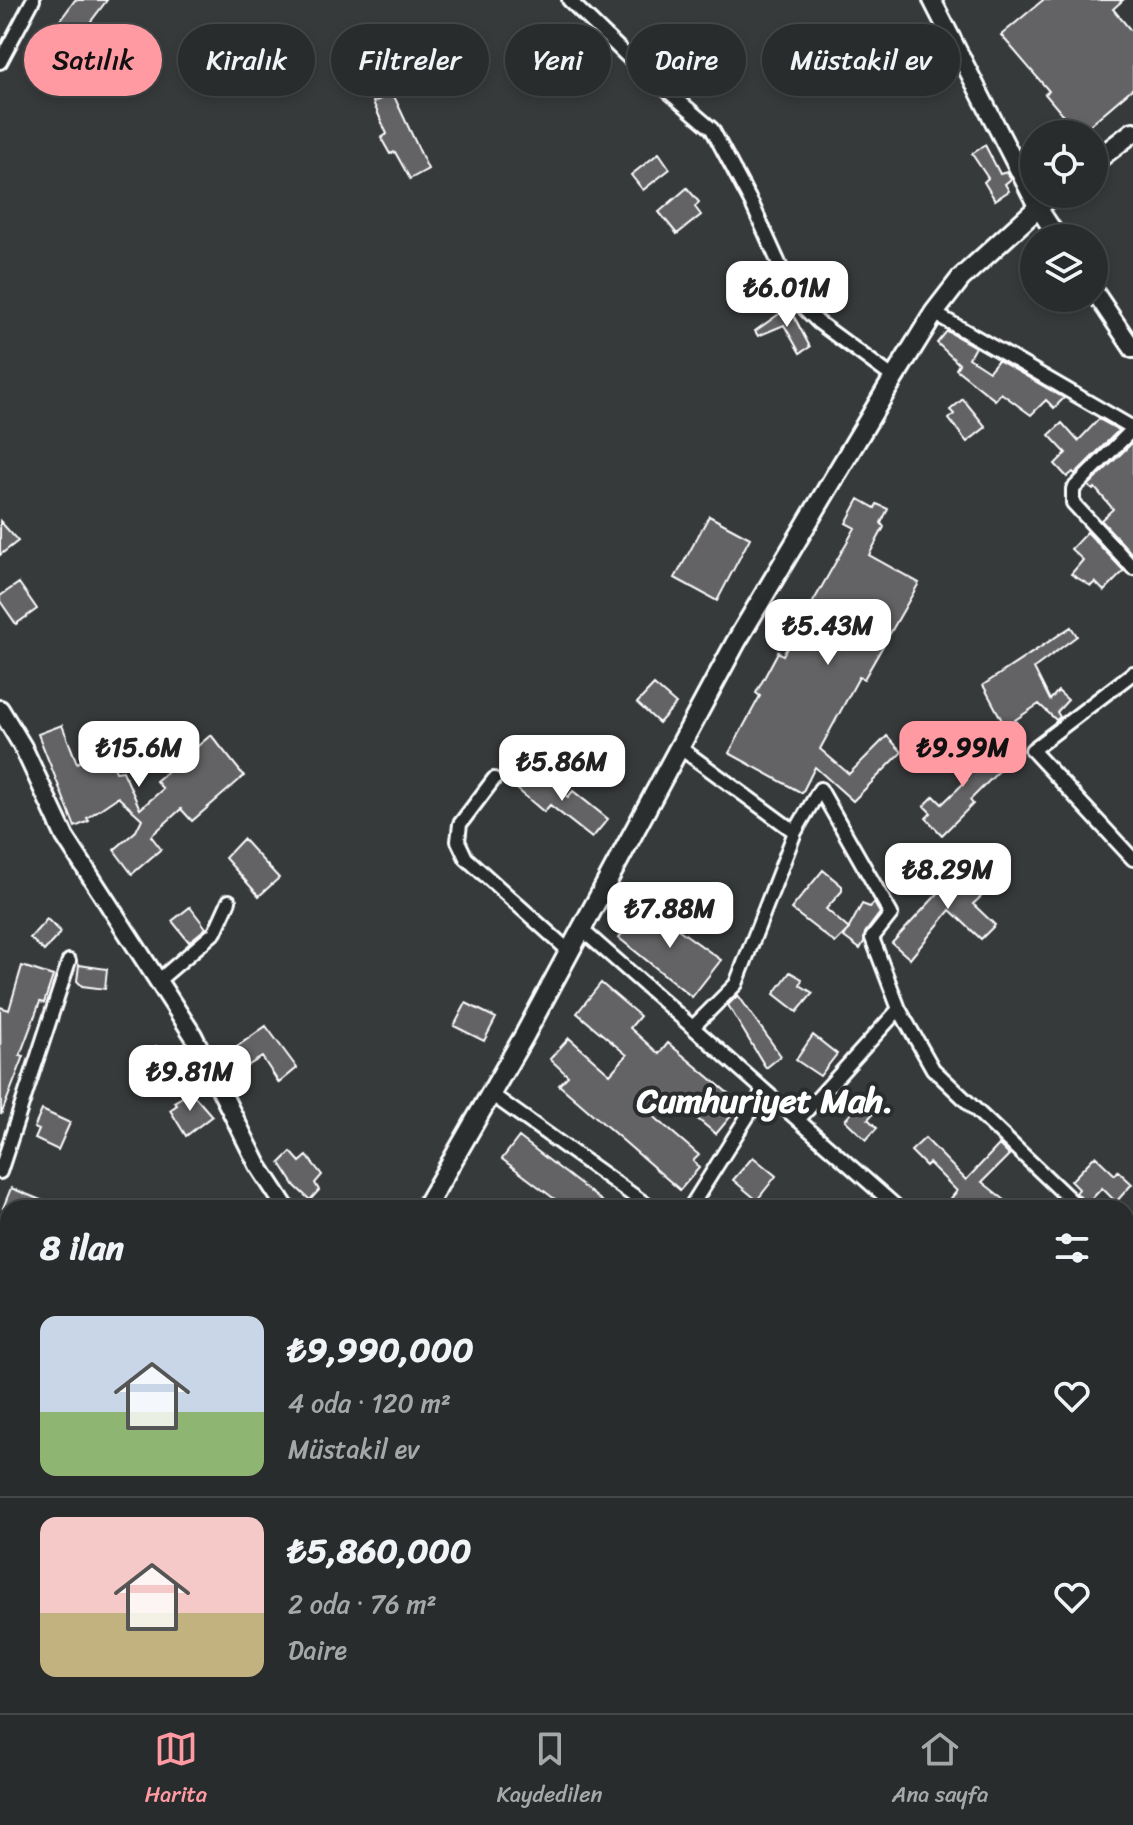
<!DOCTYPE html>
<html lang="tr">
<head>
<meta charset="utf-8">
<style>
	body { margin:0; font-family:Sriracha,sans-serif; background:#313434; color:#f1f3f6; height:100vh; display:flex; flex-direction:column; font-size:30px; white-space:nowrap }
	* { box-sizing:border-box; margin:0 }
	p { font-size:26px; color:#a5a7a9 }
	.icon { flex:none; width:44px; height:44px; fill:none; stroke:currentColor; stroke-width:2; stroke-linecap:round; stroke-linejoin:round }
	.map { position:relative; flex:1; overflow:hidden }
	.sheet { position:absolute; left:0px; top:1200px; width:1134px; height:514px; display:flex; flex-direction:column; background:#292c2c; border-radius:24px 24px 0 0; box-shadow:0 4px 12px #0003,0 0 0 2px #454848 }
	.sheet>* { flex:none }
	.banner { position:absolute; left:24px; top:24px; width:1086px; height:72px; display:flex; gap:16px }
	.tools { position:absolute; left:1020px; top:120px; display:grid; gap:16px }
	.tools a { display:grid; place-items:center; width:88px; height:88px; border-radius:50%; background:#292c2c; box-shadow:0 4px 12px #0003,0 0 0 2px #454848; font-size:40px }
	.price { position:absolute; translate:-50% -68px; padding:0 18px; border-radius:16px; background:#fff; color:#222; font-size:26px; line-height:52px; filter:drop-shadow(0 2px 4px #0008) }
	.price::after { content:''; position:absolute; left:50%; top:48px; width:24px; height:18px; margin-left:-12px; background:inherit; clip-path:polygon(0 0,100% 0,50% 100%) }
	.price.current { background:#ff9aa2; color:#111 }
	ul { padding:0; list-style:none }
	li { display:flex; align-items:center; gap:24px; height:200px; padding:0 40px }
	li+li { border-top:2px solid #454848 }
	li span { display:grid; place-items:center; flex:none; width:224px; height:160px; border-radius:16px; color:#555 }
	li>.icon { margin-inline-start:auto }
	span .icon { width:96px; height:96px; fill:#fffc; stroke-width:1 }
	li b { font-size:34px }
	h2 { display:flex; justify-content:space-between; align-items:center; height:96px; padding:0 40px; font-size:34px }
	.chip { padding:0 28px; border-radius:36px; background:#292c2c; box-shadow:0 4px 12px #0003,0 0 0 2px #454848; font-size:28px; line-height:72px }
	.chip.current { background:#ff9aa2; color:#111 }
	.dock { display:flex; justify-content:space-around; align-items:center; height:112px; border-top:2px solid #454848; background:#292c2c; font-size:22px; color:#a5a7a9 }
	.dock a { display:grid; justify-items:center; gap:4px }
	.dock .current { color:#ff9aa2 }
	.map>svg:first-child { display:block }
</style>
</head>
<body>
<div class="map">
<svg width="1133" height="1713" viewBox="0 0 1133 1713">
	<rect width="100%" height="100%" fill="#373a3b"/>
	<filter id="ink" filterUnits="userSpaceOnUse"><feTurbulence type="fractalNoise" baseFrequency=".0125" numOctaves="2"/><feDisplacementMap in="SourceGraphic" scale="16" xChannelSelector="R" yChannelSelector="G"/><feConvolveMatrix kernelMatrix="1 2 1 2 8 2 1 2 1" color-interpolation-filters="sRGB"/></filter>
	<g filter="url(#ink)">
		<!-- building -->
		<path fill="#636465" stroke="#fff" stroke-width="2" d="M75 0H107L76 41 56 26Z
			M1043 0H1123L1113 9 1133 33V88L1079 134 1045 94 1049 91 1001 35Z
			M393 94 428 169 410 179 395 152 390 154 381 138 387 134 373 102Z
			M985 145 1000 174 1007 172 1011 179 1005 184 1009 191 995 200 984 182 988 178 972 154Z
			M659 153 670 169 643 190 631 175Z
			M687 188 699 202 695 207 701 215 677 234 659 212Z
			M789 307 810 347 800 353 784 325 758 336 755 331Z
			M947 331 975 347 969 358 989 371 998 360 1064 398 1054 408 1046 400 1031 415 1001 393 995 400 956 369 959 364 937 343Z
			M963 399 986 427 967 442 949 419 954 414 950 410Z
			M1099 419 1119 430 1075 474 1073 472 1067 477 1055 464 1066 453 1049 435 1062 423 1078 441Z
			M1133 442V555L1101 520 1113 509 1095 488 1093 490 1088 486Z
			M859 499 875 508 877 504 888 509 881 523 884 527 869 555 919 583 864 679 859 677 820 749 849 774 887 736 902 752 853 801 815 767 802 793 729 753 760 696 756 693 778 652 783 655 855 528 846 523Z
			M709 516 750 538 717 601 675 578Z
			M0 521 18 541 0 555Z
			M1087 532 1124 571 1104 591 1095 582 1091 586 1071 574 1083 560 1071 549Z
			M19 583 37 609 16 624 0 601V596Z
			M1071 627 1077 636 1034 668 1050 700 1058 691 1068 700 1057 712 1060 717 1056 720 1039 704 1015 720 1017 723 1006 728 983 685Z
			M654 685 676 704 659 723 637 703Z
			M62 725 77 763 106 747 116 772 123 771 140 809 163 789 156 781 211 735 244 776 192 821 181 809 151 836 161 849 132 874 114 850 136 831 142 819 118 797 87 818 89 821 75 827 38 734Z
			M963 750 970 757 976 750 988 762 993 756 1004 766 970 800 973 804 942 835 926 818 931 813 924 806 934 796 942 804 967 780 950 762Z
			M534 769 568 797 573 791 608 819 592 838 550 805 544 812 517 789Z
			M243 839 279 878 259 896 225 858Z
			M967 862 986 883 980 889 985 893 973 904 995 925 981 939 950 910 910 959 892 943Z
			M823 870 842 886V891L826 909 849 929 835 943 791 909Z
			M874 903 880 913 865 933 864 942 860 949 844 937 862 904 870 907Z
			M643 904 721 960 692 997 619 938Z
			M190 907 206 928 189 942 172 921Z
			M47 919 61 932 44 951 30 938Z
			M79 965 107 969 105 989 82 986 77 981Z
			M22 966 53 976 44 1003 40 1002 20 1055 24 1056 1 1115 0 1007 9 1010Z
			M790 972 802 979 800 985 813 993 797 1012 774 994Z
			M601 983 640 1016 630 1028 659 1054 668 1043 741 1104 716 1134 667 1094 651 1114 699 1155 693 1161 699 1168 680 1190 559 1085 568 1076 550 1059 569 1038 610 1074 627 1055 577 1013Z
			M738 995 781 1056 766 1068 728 1005Z
			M466 1003 496 1018 484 1041 454 1026Z
			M266 1026 297 1068 279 1083 262 1057 244 1068 229 1052Z
			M813 1035 837 1054 820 1076 796 1060Z
			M156 1046 178 1070 159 1090 134 1070Z
			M191 1092 212 1116 186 1136 170 1110 177 1105 174 1102Z
			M869 1094 881 1105 868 1119 877 1128 866 1140 845 1120Z
			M42 1110 70 1123 58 1150 35 1139 39 1130 34 1128Z
			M519 1137 572 1178 611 1208H560L553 1203 556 1200 502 1159Z
			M925 1138 966 1180 999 1145 1009 1155 982 1182 1015 1208H943L957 1191 929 1163 926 1166 911 1151Z
			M291 1152 300 1162 307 1156 322 1175 315 1183 319 1190 310 1200 295 1186 280 1163Z
			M1095 1156 1115 1175 1118 1171 1132 1184 1116 1202 1102 1188 1087 1204 1076 1193 1079 1189 1071 1181Z
			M753 1157 776 1176 757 1200 733 1180Z
			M11 1188 58 1207V1208H3Z"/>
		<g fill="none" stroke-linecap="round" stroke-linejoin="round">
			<!-- minor casing -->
			<g stroke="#fff" stroke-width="18">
				<path id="minor" d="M569 0 628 57 712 129 753 206 795 299 818 322 894 378
					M0 62 33 0
					M934 313 1133 428
					M1133 429 1073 489V503L1133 568
					M1133 673 1032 750 1133 859
					M679 747 795 832
					M494 779 460 824 458 841 466 858 569 951
					M581 929 898 1208
					M159 980 215 932 229 901
					M899 1009 933 1069 1079 1208
					M693 1027 736 984 795 832 820 789 891 914 872 938 899 1009 798 1120
					M491 1094 651 1208
					M0 1172 69 961
					M690 1208 764 1090
					M1126 1252 1133 1258
					M1126 1410 1133 1416
					M1126 1449 1133 1441
					M0 1474 8 1478
					M0 1686 8 1671
					M673 1706 684 1713
					M381 1713 382 1706
					M477 1713 479 1706
					M896 1713 897 1706"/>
			</g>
			<!-- tertiary casing -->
			<g stroke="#fff" stroke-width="22">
				<path id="tertiary" d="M932 0 1037 206 1058 238
					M1094 291 1133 349
					M0 709 23 747 65 837 193 1035 258 1165 286 1208
					M0 1303 8 1305
					M1126 1568 1133 1571"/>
			</g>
			<!-- secondary casing -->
			<g stroke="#fff" stroke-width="24">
				<path id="secondary" d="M1094 162 1133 132
					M425 1208 524 1036 736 642 887 389 934 313 961 278 1053 194
					M250 1713 252 1706"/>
			</g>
			<!-- minor -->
			<use href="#minor" stroke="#2a2d2e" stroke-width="12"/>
			<!-- tertiary -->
			<use href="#tertiary" stroke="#2a2d2e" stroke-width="16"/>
			<!-- secondary -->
			<use href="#secondary" stroke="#2a2d2e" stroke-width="18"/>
		</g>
	</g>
	<g text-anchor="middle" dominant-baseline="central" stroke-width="8" stroke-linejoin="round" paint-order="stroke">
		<!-- district labels -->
		<g font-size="34" font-weight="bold" fill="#fff" stroke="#2a2d2e">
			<text x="765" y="1101">Cumhuriyet Mah.</text>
		</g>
	</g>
</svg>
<div class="tools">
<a><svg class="icon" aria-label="locate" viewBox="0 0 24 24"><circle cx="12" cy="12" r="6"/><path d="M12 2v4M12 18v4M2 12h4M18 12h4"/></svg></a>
<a><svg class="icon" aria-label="layers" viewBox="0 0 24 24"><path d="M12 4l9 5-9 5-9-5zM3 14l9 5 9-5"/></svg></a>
</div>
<b class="price" style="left:787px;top:329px">₺6.01M</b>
<b class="price" style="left:828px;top:667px">₺5.43M</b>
<b class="price" style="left:139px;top:789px">₺15.6M</b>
<b class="price current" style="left:963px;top:789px">₺9.99M</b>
<b class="price" style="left:562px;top:803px">₺5.86M</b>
<b class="price" style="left:948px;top:911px">₺8.29M</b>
<b class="price" style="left:670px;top:950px">₺7.88M</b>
<b class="price" style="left:190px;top:1113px">₺9.81M</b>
<div class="banner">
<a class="chip current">Satılık</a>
<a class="chip">Kiralık</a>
<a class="chip">Filtreler</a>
<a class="chip">Yeni</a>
<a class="chip">Daire</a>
<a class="chip">Müstakil ev</a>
</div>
<section class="sheet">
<h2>8 ilan<svg class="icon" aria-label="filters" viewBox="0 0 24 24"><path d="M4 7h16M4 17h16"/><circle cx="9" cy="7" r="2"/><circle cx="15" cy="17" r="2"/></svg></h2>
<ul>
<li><span style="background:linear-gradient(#c9d6e8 60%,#8fb573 0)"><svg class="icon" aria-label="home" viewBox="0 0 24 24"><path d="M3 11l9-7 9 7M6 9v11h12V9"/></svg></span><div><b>₺9,990,000</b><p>4 oda · 120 m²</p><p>Müstakil ev</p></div><svg class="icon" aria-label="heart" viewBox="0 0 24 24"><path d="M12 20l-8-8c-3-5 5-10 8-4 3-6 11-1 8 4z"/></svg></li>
<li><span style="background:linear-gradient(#f6c9c9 60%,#c2b280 0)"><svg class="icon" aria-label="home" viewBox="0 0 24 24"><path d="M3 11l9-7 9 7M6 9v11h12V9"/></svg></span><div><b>₺5,860,000</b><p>2 oda · 76 m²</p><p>Daire</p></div><svg class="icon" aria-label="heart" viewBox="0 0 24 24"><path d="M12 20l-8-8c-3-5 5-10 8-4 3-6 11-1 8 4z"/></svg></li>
</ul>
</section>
</div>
<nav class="dock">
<a class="current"><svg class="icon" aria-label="map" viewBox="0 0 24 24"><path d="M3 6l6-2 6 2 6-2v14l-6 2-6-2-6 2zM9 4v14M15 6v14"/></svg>Harita</a>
<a><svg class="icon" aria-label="saved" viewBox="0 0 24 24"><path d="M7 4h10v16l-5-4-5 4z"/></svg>Kaydedilen</a>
<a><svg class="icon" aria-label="home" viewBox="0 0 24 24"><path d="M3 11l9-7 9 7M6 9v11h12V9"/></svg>Ana sayfa</a>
</nav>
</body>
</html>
